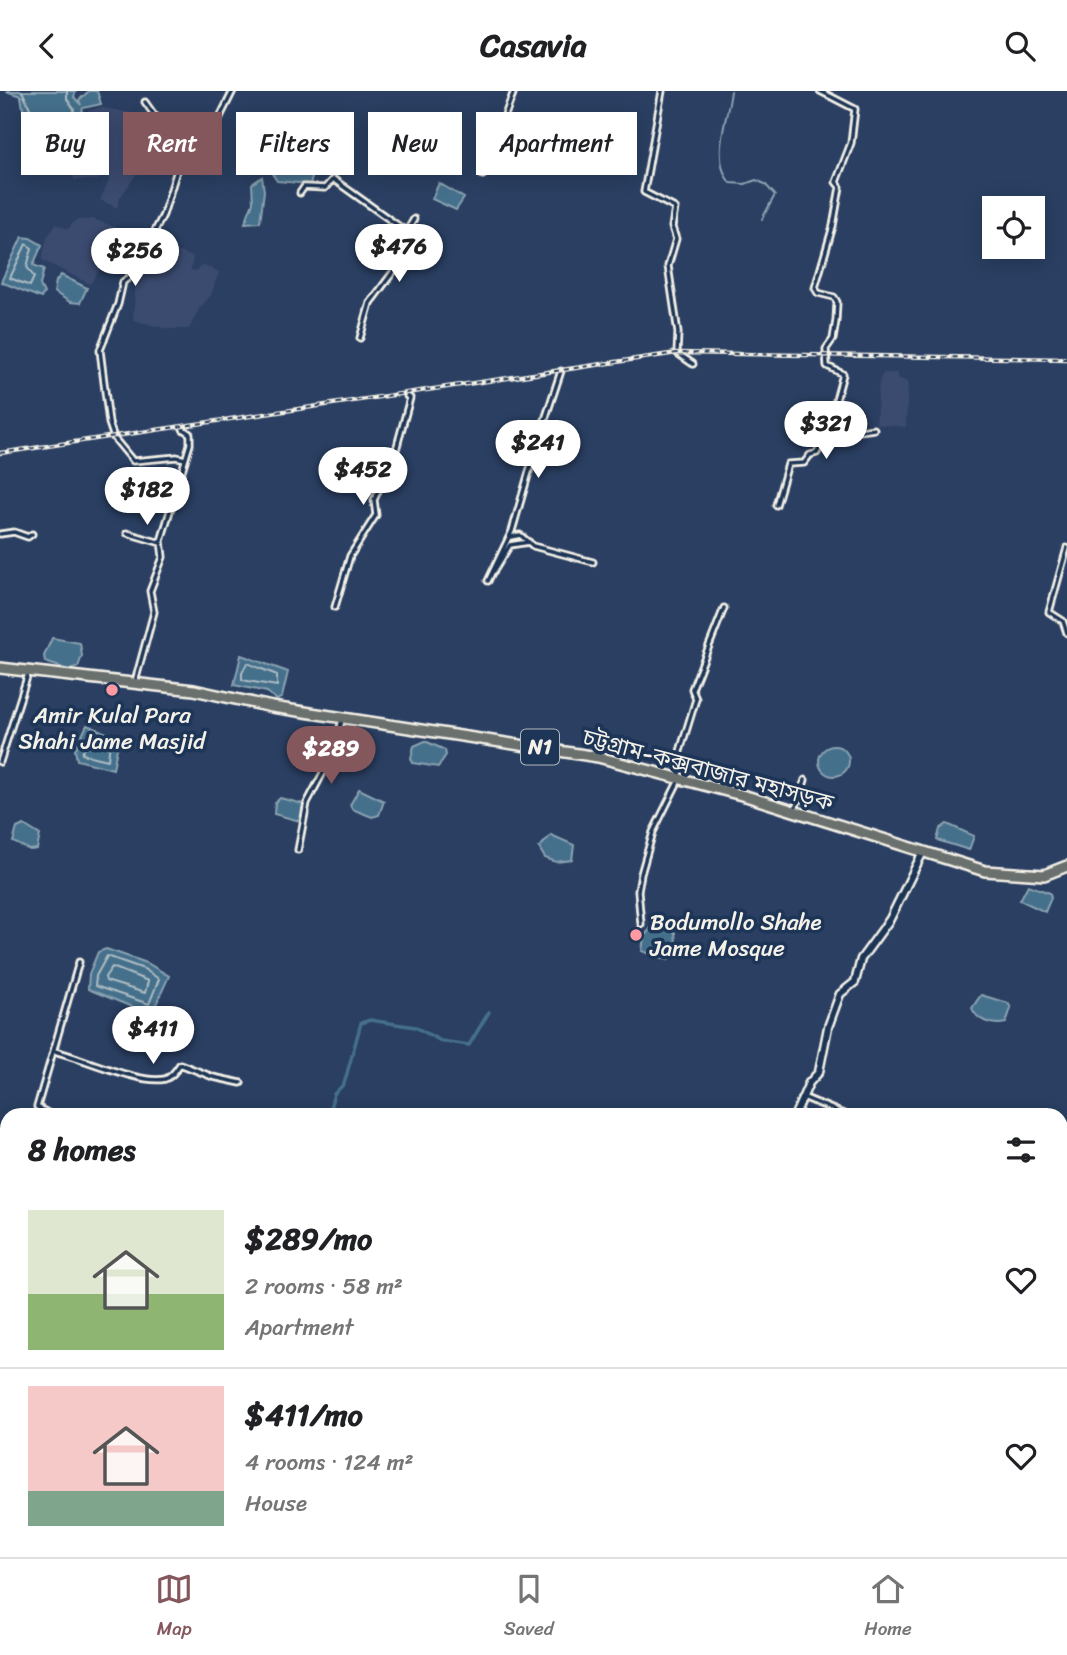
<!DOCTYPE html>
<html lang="en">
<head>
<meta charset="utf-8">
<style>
	body { margin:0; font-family:Sriracha,"Noto Sans Bengali",sans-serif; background:#f6f6f6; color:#202124; height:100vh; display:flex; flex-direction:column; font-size:26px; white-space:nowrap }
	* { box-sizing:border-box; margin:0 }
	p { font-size:23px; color:#757577 }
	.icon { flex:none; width:38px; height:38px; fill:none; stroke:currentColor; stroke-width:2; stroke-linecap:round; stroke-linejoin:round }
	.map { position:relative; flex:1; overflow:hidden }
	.side { position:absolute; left:0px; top:1017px; width:1068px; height:450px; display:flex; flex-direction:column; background:#fff; border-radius:21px 21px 0 0; box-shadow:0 4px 18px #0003 }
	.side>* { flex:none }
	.banner { position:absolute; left:21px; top:21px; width:700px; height:63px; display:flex; gap:14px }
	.buttons { position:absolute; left:982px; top:105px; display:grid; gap:14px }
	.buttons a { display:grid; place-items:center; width:63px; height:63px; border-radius:0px; background:#fff; box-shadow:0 4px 18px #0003; font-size:35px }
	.price { position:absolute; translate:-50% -60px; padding:0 16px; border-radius:24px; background:#fff; color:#222; font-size:23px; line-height:46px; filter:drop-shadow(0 2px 4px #0008) }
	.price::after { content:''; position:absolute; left:50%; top:42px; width:21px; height:16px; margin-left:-10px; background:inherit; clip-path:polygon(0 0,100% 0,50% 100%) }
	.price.on { background:#84575d; color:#fff }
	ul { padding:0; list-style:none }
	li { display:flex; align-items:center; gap:21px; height:175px; padding:0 28px }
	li+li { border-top:2px solid #e0e0e0 }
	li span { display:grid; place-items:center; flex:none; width:196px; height:140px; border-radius:0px; color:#555 }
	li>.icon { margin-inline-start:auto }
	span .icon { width:84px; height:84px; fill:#fffc; stroke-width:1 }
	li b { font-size:30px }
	h2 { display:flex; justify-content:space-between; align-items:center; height:84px; padding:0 28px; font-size:30px }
	.tag { padding:0 24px; border-radius:0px; background:#fff; box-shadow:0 4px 18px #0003; font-size:24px; line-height:63px }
	.tag.on { background:#84575d; color:#fff }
	header { display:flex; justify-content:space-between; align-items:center; height:91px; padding:0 28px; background:#fff; font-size:32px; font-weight:700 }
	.menu { display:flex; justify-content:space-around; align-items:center; height:98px; border-top:2px solid #e0e0e0; background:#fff; font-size:19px; color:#757577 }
	.menu a { display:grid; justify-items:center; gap:4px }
	.menu .on { color:#84575d }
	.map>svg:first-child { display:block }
</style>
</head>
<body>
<header><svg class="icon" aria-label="back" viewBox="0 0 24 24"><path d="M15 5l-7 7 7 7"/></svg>Casavia<svg class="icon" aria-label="search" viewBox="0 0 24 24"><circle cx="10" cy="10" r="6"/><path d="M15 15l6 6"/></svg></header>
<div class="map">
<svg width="1067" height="1466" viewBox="0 0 1067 1466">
	<rect width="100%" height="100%" fill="#2a3f62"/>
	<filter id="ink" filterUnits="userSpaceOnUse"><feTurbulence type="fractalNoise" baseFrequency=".0143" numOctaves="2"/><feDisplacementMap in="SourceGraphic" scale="14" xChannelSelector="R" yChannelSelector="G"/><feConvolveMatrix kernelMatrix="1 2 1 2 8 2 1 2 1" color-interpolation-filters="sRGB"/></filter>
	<g filter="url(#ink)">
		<!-- built -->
		<path fill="#3a4b6f" d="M101 16 140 24 153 32 137 82 120 107 117 117 100 109 110 87 103 84 98 89H74L72 76 84 41V21Z
			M93 128 121 138 124 147 118 158 111 156 107 169 90 193 42 169 47 146 56 133 68 138 76 129Z
			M155 152 193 166 191 179 197 180 201 173 219 181 211 204 199 218 189 238H167L133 229 136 184Z
			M883 282H897L899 288 908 290 906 336 876 333 879 291Z"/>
		<!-- water -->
		<path fill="#456f8c" stroke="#8ba3b1" stroke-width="2" d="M6 0H76L74 6 81 14 79 9 89 0H97L101 13 83 17 77 34 64 37 59 44 25 30 21 5Z
			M280 69C294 69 305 75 312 87L310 93 277 90 273 84Z
			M262 86 264 100 260 131 245 132 253 111 252 93Z
			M439 92 464 107 456 119 432 108Z
			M22 146 30 147 42 154 33 174 44 178 40 194 44 202 41 207 1 191Z
			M61 184 87 197 80 212 70 211 54 201 56 190Z
			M52 547 80 552 82 565 78 576 69 579 45 571 44 565Z
			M241 564 288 581 282 606 277 609 267 601 234 594Z
			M87 634 119 647 113 678 77 669 75 659Z
			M425 650 445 659 446 664 438 676 413 672 411 667 414 655Z
			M819 670a15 15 0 1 1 30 0a15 15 0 1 1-30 0Z
			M359 698 384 710 379 724 372 726 352 718 350 714Z
			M280 707 303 713 300 730 274 723 275 712Z
			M947 733 974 745 969 759 937 749 940 738Z
			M24 734 40 744 37 758 30 759 13 751 17 737Z
			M551 744 574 754 572 769 556 771 545 767 539 757Z
			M1028 794 1050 802 1051 807 1045 821 1020 809Z
			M653 834 675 842 676 850 668 869 642 860 644 846Z
			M106 858 147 872 169 885 153 920H142L88 898 89 883 98 861Z
			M981 904 1008 912 1011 917 1006 932C992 935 977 930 972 917Z"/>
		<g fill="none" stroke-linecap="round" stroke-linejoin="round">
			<!-- shore -->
			<path stroke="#aebdc3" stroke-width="2" d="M22 0 34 26 55 35 72 27 74 18 67 8V0
				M26 153 32 157 27 176 34 186 30 195 10 187Z
				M247 572 277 584V595L242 589V582Z
				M91 642 110 651 108 669 82 663Z
				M107 865 144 878 159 888 149 913 95 895 96 885Z
				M112 876 148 890 145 902 106 890 105 886Z"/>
			<!-- stream -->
			<path stroke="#8ba3b1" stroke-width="2" d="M731 0C728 28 710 66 730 92L745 93 756 89 765 93 775 104 762 128"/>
			<!-- canal -->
			<path stroke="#456f8c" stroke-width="3.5" d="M328 1024 334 1003 344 993 361 932 370 929 415 936 441 950 469 954 489 921
				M115 1466 118 1460"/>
			<!-- street casing -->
			<g stroke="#f4f1e8" stroke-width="9">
				<path id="street" d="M662 0 644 101 675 117 672 136 676 148 668 175 678 242 677 262 693 273
					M820 0 855 18 851 52 836 91 840 96 833 135 815 197 818 202 834 206 837 211 836 230 833 248 826 258 827 275 843 283 829 335
					M145 11 155 25 201 51
					M483 84 514 0
					M300 102 304 96 325 97 333 88 407 141
					M360 247 370 212 399 173 394 162 414 128
					M185 368 177 366 133 370 114 347 109 332 100 259 118 213 123 191 133 183 163 124 178 76 218 30 233 0
					M776 414 788 373 804 372 810 364 817 362 829 335 860 340 874 338
					M127 442 161 452
					M0 443 14 441 28 446 32 443
					M511 446 520 444 533 455 593 471
					M494 480 510 454 529 451
					M488 490 512 440 537 353 561 280
					M335 516 350 465 376 424 374 409 396 359 410 307 407 305
					M1067 542 1063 530 1049 521 1067 457
					M135 591 154 521 150 500 163 466 161 450 190 353V343L183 338
					M0 671 28 583
					M795 718 805 689
					M298 759 307 712 333 663 342 629
					M641 833 638 800 641 783 653 741 680 687 677 670 696 608 692 598 724 517
					M54 960C81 966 140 994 165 988 172 986 176 979 180 973L213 986 241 992
					M803 1006 846 1024
					M51 1024 37 1016 79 871
					M0 1217H7
					M0 1375 7 1377
					M913 1466 915 1460"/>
			</g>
			<!-- secondary casing -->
			<g stroke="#f4f1e8" stroke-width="11">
				<path id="secondary" d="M795 1024 809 992 819 981 828 936 840 903 855 891 861 868 890 828 923 761
					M1060 1085 1067 1066
					M575 1460 583 1466"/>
			</g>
			<!-- highway casing -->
			<g stroke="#f4f1e8" stroke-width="14">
				<path id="highway" d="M0 577 194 599 272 616 598 666 749 706 985 780 1044 784 1067 775"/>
			</g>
			<!-- street -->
			<use href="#street" stroke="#1d3557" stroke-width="3.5"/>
			<!-- secondary -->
			<use href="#secondary" stroke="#1d3557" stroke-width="6"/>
			<!-- highway -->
			<use href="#highway" stroke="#6b706d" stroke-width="9"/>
			<!-- rail casing -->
			<g stroke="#f4f1e8" stroke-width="4.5">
				<path id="rail" d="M0 362 677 262 1067 268"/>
			</g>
			<!-- rail -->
			<use href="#rail" stroke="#1d3557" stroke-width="2" stroke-dasharray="5" stroke-linecap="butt"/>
		</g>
	</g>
	<!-- markers -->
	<g fill="#ff9aa2" stroke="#1d3557" stroke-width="2.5">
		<circle cx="112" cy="599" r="7"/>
		<circle cx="636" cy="844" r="7"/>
	</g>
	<g text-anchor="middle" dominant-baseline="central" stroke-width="7" stroke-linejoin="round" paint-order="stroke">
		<!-- shield labels -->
		<rect fill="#1d3557" stroke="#b4b9bc" stroke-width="2" x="521" y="638.5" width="38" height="35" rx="5"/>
		<g font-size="21" font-weight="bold" fill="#f4f1e8">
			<text x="540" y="656">N1</text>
		</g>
		<!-- poi labels -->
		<g font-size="23" fill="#f4f1e8" stroke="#1d3557">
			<text x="112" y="624">Amir Kulal Para<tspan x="112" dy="26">Shahi Jame Masjid</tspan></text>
			<text x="650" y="831" text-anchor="start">Bodumollo Shahe<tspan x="650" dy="26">Jame Mosque</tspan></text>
		</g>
		<!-- street labels -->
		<g font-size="23" fill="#f4f1e8" stroke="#1d3557">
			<text transform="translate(708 679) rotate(15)">চট্টগ্রাম-কক্সবাজার মহাসড়ক</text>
		</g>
	</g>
</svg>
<div class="buttons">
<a><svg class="icon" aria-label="locate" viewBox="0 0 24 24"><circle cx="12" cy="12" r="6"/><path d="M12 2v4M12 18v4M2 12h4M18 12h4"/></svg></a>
</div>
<b class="price" style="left:399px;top:193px">$476</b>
<b class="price" style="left:135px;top:197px">$256</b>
<b class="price" style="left:826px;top:370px">$321</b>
<b class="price" style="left:538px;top:389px">$241</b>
<b class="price" style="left:363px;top:416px">$452</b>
<b class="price" style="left:147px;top:436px">$182</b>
<b class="price on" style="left:331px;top:695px">$289</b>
<b class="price" style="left:153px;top:975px">$411</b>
<div class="banner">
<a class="tag">Buy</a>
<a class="tag on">Rent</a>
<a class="tag">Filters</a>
<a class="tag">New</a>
<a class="tag">Apartment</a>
</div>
<section class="side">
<h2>8 homes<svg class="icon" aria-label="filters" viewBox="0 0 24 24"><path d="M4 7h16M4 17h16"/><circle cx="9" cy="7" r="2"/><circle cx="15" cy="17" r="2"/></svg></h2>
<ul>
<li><span style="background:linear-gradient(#dfe7d0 60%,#8fb573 0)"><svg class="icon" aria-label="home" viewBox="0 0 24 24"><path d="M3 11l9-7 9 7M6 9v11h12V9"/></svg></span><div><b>$289/mo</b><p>2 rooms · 58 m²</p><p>Apartment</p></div><svg class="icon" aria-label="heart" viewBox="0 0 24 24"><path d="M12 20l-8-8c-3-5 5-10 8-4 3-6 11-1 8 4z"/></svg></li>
<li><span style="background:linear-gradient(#f6c9c9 75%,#7fa58c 0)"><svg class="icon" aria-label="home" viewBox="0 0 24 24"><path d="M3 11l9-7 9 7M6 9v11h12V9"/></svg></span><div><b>$411/mo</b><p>4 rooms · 124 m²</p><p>House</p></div><svg class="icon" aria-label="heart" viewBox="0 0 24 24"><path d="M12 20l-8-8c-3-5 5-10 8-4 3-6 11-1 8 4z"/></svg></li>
</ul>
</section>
</div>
<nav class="menu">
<a class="on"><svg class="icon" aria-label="map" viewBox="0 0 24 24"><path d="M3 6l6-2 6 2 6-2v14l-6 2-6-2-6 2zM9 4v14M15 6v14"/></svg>Map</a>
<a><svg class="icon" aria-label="saved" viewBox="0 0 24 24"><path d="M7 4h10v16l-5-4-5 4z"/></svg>Saved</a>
<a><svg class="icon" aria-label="home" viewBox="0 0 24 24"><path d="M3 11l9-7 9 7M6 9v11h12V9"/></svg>Home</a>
</nav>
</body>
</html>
